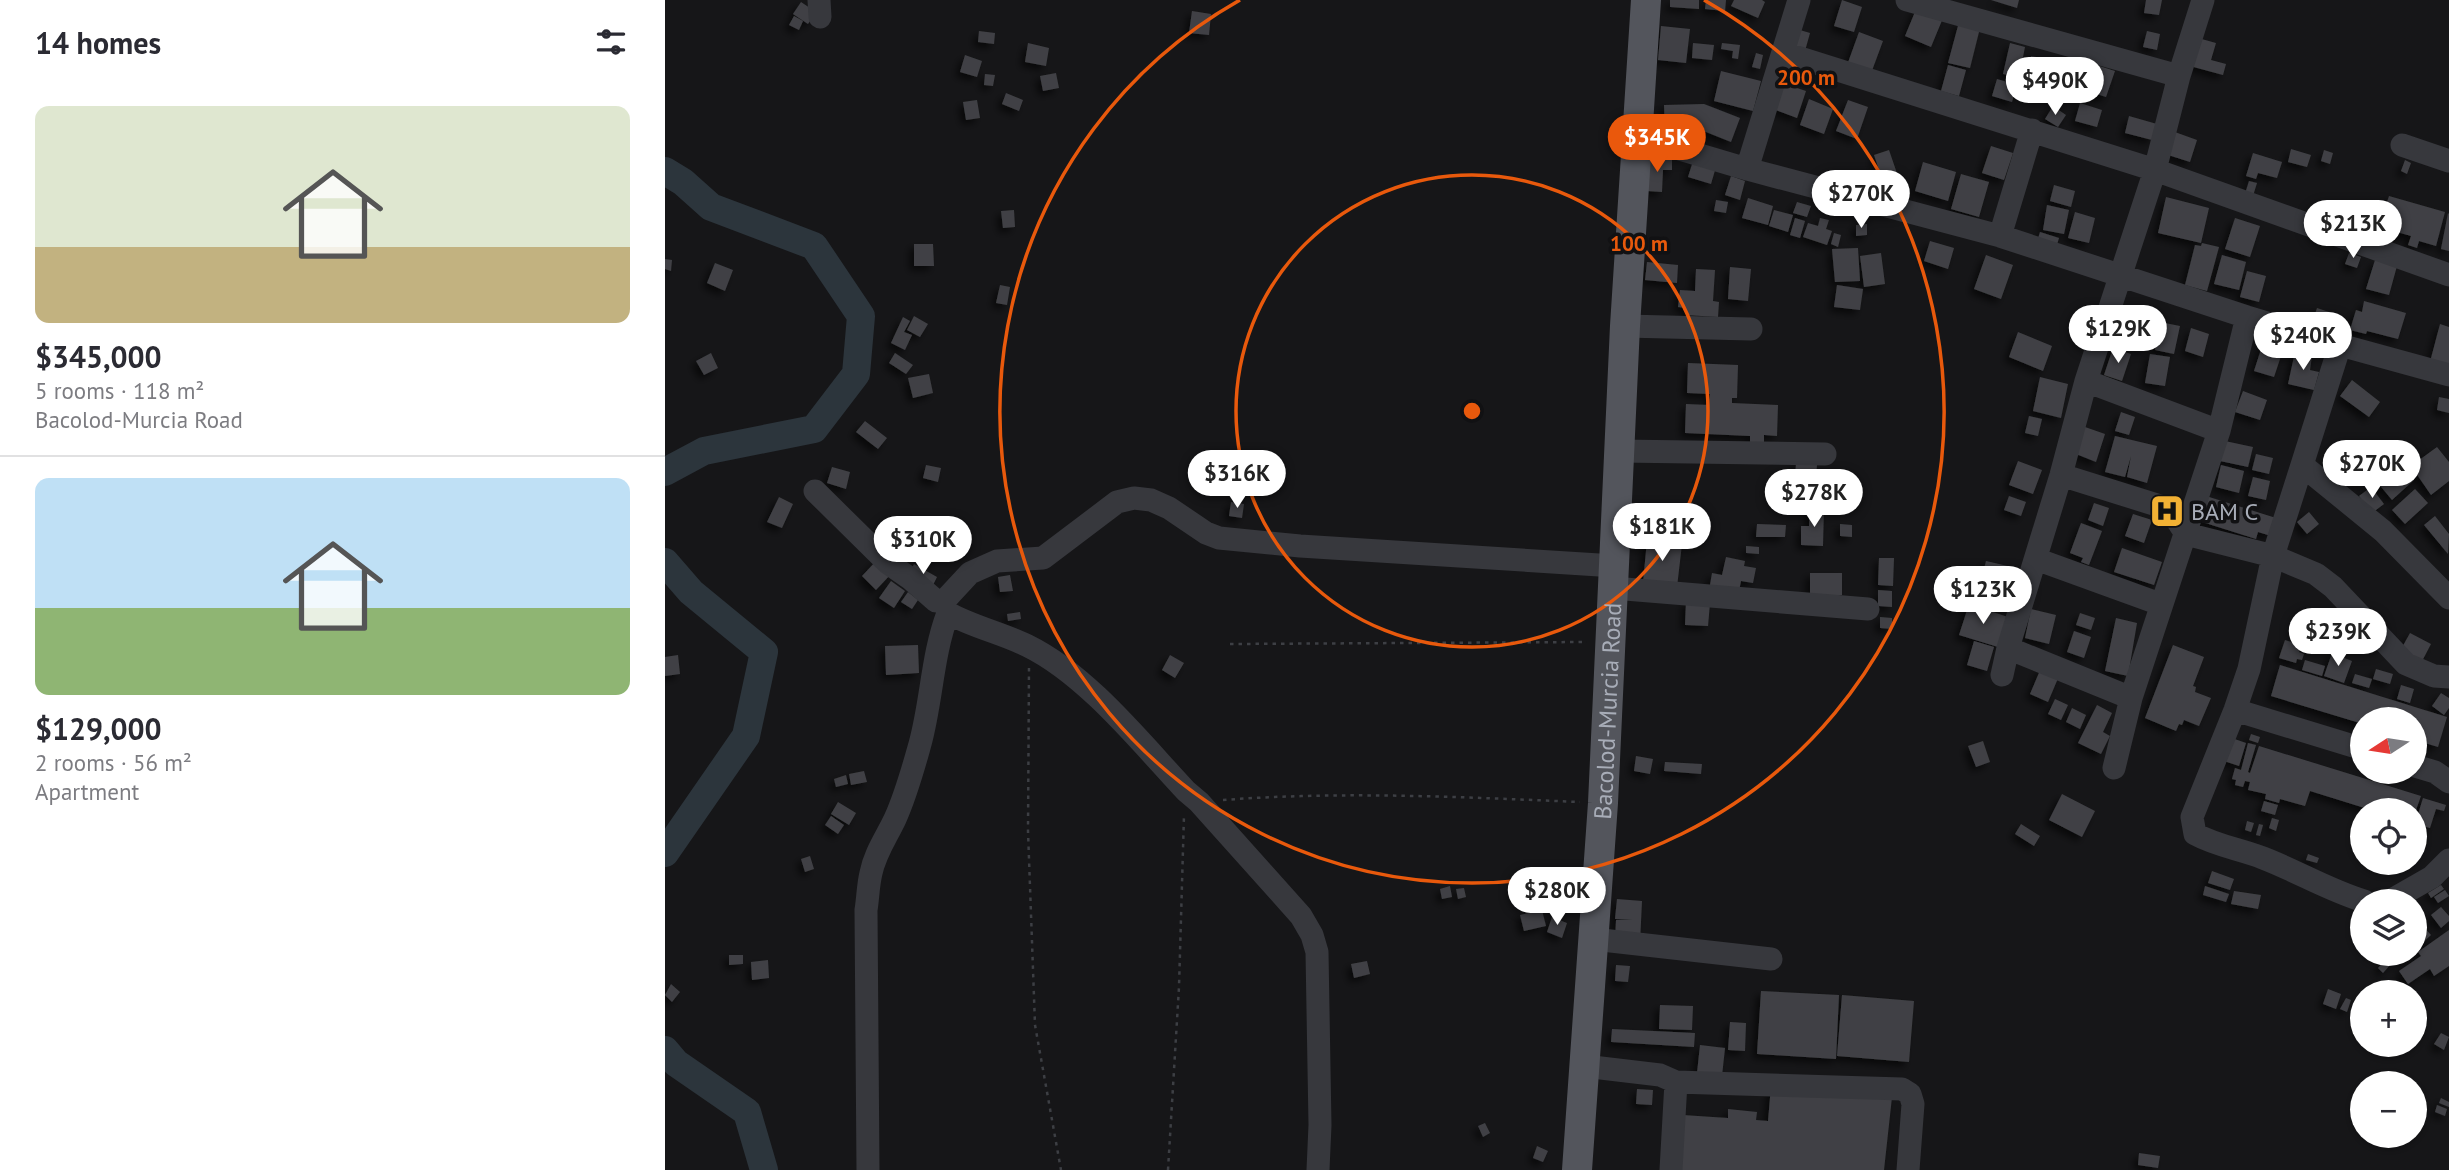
<!DOCTYPE html>
<html lang="en">
<head>
<meta charset="utf-8">
<style>
	body { margin:0; font-family:"PT Sans",sans-serif; background:#f2f2f3; color:#2b2b33; height:100vh; display:flex; flex-direction:column; font-size:26px; white-space:nowrap }
	* { box-sizing:border-box; margin:0 }
	p { font-size:23px; color:#7c7c81 }
	.icon { flex:none; width:38px; height:38px; fill:none; stroke:currentColor; stroke-width:2; stroke-linecap:round; stroke-linejoin:round }
	.map { position:relative; flex:1; overflow:hidden }
	.details { display:flex; flex-direction:column; background:#fff; width:665px }
	.details>* { flex:none }
	.needle { width:46px; rotate:258deg }
	.controls { position:absolute; left:1685px; top:707px; display:grid; gap:14px }
	.controls a { display:grid; place-items:center; width:77px; height:77px; border-radius:50%; background:#fff; box-shadow:0 2px 5px #0004; font-size:35px }
	.price { position:absolute; translate:-50% -60px; padding:0 16px; border-radius:24px; background:#fff; color:#222; font-size:23px; line-height:46px; filter:drop-shadow(0 2px 4px #0008) }
	.price::after { content:''; position:absolute; left:50%; top:42px; width:21px; height:16px; margin-left:-10px; background:inherit; clip-path:polygon(0 0,100% 0,50% 100%) }
	.price.active { background:#ea580c; color:#fff }
	ul { padding:0; list-style:none }
	li { display:grid; align-content:center; gap:14px; height:371px; padding:0 35px }
	li+li { border-top:2px solid #e1e1e2 }
	li span { display:grid; place-items:center; height:217px; border-radius:14px; color:#555 }
	li>.icon { margin-inline-start:auto }
	span .icon { width:126px; height:126px; fill:#fffc; stroke-width:1 }
	li b { font-size:30px }
	h2 { display:flex; justify-content:space-between; align-items:center; height:84px; padding:0 35px; font-size:30px }
	main { display:flex; flex:1; min-height:0 }
	.map>svg:first-child { display:block }
</style>
</head>
<body>
<main>
<section class="details">
<h2>14 homes<svg class="icon" aria-label="filters" viewBox="0 0 24 24"><path d="M4 7h16M4 17h16"/><circle cx="9" cy="7" r="2"/><circle cx="15" cy="17" r="2"/></svg></h2>
<ul>
<li><span style="background:linear-gradient(#dfe7d0 65%,#c2b280 0)"><svg class="icon" aria-label="home" viewBox="0 0 24 24"><path d="M3 11l9-7 9 7M6 9v11h12V9"/></svg></span><div><b>$345,000</b><p>5 rooms · 118 m²</p><p>Bacolod-Murcia Road</p></div></li>
<li><span style="background:linear-gradient(#bfe0f5 60%,#8fb573 0)"><svg class="icon" aria-label="home" viewBox="0 0 24 24"><path d="M3 11l9-7 9 7M6 9v11h12V9"/></svg></span><div><b>$129,000</b><p>2 rooms · 56 m²</p><p>Apartment</p></div></li>
</ul>
</section>
<div class="map">
<svg width="1784" height="1170" viewBox="0 0 1784 1170">
	<defs>
		<filter id="shadow"><feDropShadow dx="-4.5" dy="4.5" stdDeviation="3.5" flood-color="#0009"/></filter>
	</defs>
	<rect width="100%" height="100%" fill="#161618"/>
	<g fill="none" stroke-linecap="round" stroke-linejoin="round">
		<!-- river -->
		<path stroke="#2c353c" stroke-width="28" d="M0 171 18 182 46 207 149 246 196 316 191 374 149 429 39 451 0 472
			M0 562 26 592 99 652 81 736 0 853
			M0 1050 11 1063 82 1112 99 1170"/>
	</g>
	<!-- building -->
	<path fill="#404145" filter="url(#shadow)" d="M1005 0H1034V9L1005 7Z
		M1041 0H1061L1060 11 1040 9Z
		M1069 0H1097L1100 2 1093 18 1066 6Z
		M1177 0 1197 7 1189 32 1169 26Z
		M1326 0H1354L1352 8Z
		M1481 0H1497L1494 15 1479 13Z
		M136 2 151 12 143 24 128 14Z
		M1252 7 1278 18 1266 47 1240 36Z
		M527 11 546 14 544 35 524 33Z
		M129 16 138 21 134 30 124 25Z
		M1294 22 1315 28 1305 68 1283 63Z
		M996 26 1025 29 1021 63 993 60Z
		M1128 28 1145 33 1138 58 1121 53Z
		M314 31 330 33 329 44 313 42Z
		M1482 31 1495 34 1492 50 1478 47Z
		M1194 32 1218 41 1205 76 1181 68Z
		M1533 38 1551 43 1546 60 1561 64 1558 75 1525 66Z
		M363 43 384 48 381 66 360 62Z
		M1028 43 1049 45 1047 60 1027 58Z
		M1057 43 1075 45 1073 59 1067 58 1068 51 1056 49Z
		M1345 43 1360 47 1354 77 1338 74Z
		M1091 53 1098 55 1095 69 1087 67Z
		M300 55 317 61 312 77 295 72Z
		M1366 56 1392 61 1386 85 1361 80Z
		M1428 64 1450 71 1441 97 1419 90Z
		M1283 65 1301 70 1294 96 1276 91Z
		M1056 71 1096 81 1088 111 1049 101Z
		M391 73 394 88 378 91 375 76Z
		M320 74 330 75 328 86 319 85Z
		M1332 79 1352 85 1347 102 1327 96Z
		M1117 83 1141 91 1132 118 1108 109Z
		M341 93 358 100 354 111 337 104Z
		M1144 99 1168 109 1159 134 1135 125Z
		M312 100 315 118 301 120 298 102Z
		M1183 100 1203 107 1192 139 1171 131Z
		M1415 103 1437 110 1432 127 1410 121Z
		M1039 104 1075 118 1066 142 1041 132 1000 133 999 105Z
		M1388 106 1401 115 1393 127 1380 119Z
		M1464 116 1492 124 1487 140 1460 133Z
		M1507 131 1532 140 1525 162 1500 154Z
		M1326 146 1348 153 1339 180 1317 173Z
		M1626 149 1646 155 1642 167 1623 162Z
		M1224 150 1236 185 1221 190 1209 155Z
		M1659 150 1668 153 1665 164 1656 161Z
		M1588 153 1617 162 1612 178 1593 173 1591 179 1581 176Z
		M984 158 1007 160V170H998L997 192 982 191Z
		M1740 160 1746 163 1742 174 1736 171Z
		M1028 161 1051 167 1046 184 1023 177Z
		M1258 162 1291 172 1283 201 1250 191Z
		M1296 174 1324 182 1314 217 1286 209Z
		M1066 176 1080 181 1075 200 1060 195Z
		M1584 181 1592 183 1587 199 1579 197Z
		M1389 185 1410 191 1406 207 1385 201Z
		M1724 196 1780 212 1771 246 1754 241 1752 248 1743 245 1746 236 1714 227Z
		M1501 197 1544 208 1536 243 1493 233Z
		M1083 198 1108 206 1103 225 1077 218Z
		M1051 200 1063 202 1061 213 1049 211Z
		M1132 202 1146 206 1142 217 1128 213Z
		M1382 205 1404 210 1399 234 1378 230Z
		M349 210 350 227 338 228 336 211Z
		M1109 210 1128 215 1123 232 1104 226Z
		M1410 212 1430 218 1424 243 1403 238Z
		M1783 213 1784 214V251L1776 249Z
		M1130 218 1140 221 1135 238 1125 235Z
		M1155 218 1164 220 1161 229 1167 231 1162 245 1138 237 1143 223 1153 226Z
		M1570 218 1595 226 1585 257 1560 249Z
		M1202 224V235L1191 236V225Z
		M1375 232 1394 238 1390 251 1371 245Z
		M1169 233 1176 235 1173 247 1166 244Z
		M1265 241 1289 248 1283 269 1259 261Z
		M1537 243 1554 247 1542 291 1520 285 1530 245 1536 246Z
		M249 244H268L269 266H249Z
		M1193 248 1195 281 1170 282 1167 249Z
		M1216 253 1220 284 1199 287 1195 256Z
		M1684 253 1696 257 1692 268 1680 264Z
		M1321 255 1348 265 1336 299 1309 289Z
		M1557 255 1581 262 1574 290 1549 284Z
		M0 259 7 260 6 271 0 269Z
		M1710 260 1732 266 1724 295 1701 289Z
		M982 262 1013 265 1012 283 980 280Z
		M50 263 68 270 60 291 42 283Z
		M1065 267 1086 269 1083 301 1063 299Z
		M1031 269 1050 270 1048 301 1054 302 1053 317 1021 315V308L1013 307 1015 290 1030 291Z
		M1582 271 1601 276 1594 302 1575 297Z
		M335 285 345 287 342 305 331 303Z
		M1172 285 1198 289 1195 310 1169 307Z
		M1699 301 1741 313 1733 339 1702 331 1701 334 1685 330 1691 310 1697 312Z
		M1652 308 1664 312 1662 321 1649 317Z
		M1456 311 1472 317 1462 344 1446 338Z
		M249 316 263 324 255 337 242 330Z
		M238 317 245 321 239 332 247 335 240 350 226 343Z
		M1495 322 1515 326 1509 354 1490 350Z
		M1775 324 1784 327V367L1765 362Z
		M1526 328 1544 334 1538 357 1520 351Z
		M1353 332 1387 346 1378 371 1344 357Z
		M1597 346 1617 353 1609 377 1589 371Z
		M1448 348 1466 354 1457 381 1439 375Z
		M1630 352 1647 356 1645 370 1654 372 1649 390 1623 384Z
		M46 353 53 368 39 375 31 361Z
		M230 353 248 365 241 374 224 363Z
		M1485 354 1505 357 1500 386 1480 383Z
		M1023 363 1073 365 1072 398H1067V403L1113 405 1112 436 1099 435V448L1085 447V436L1020 433 1021 404 1044 405 1045 394 1022 393Z
		M264 374 268 393 248 398 243 378Z
		M1375 377 1403 384 1396 418 1368 411Z
		M1687 380 1715 402 1704 417 1675 396Z
		M1578 391 1602 400 1595 420 1570 412Z
		M1774 397 1784 399V413L1772 410Z
		M1456 412 1470 417 1464 435 1450 431Z
		M1364 416 1377 419 1373 436 1360 433Z
		M200 421 222 438 213 449 191 432Z
		M1420 427 1440 434 1431 462 1411 454Z
		M1450 436 1492 446 1482 483 1462 477 1466 456 1460 477 1440 472Z
		M1560 441 1588 447 1583 467 1555 461Z
		M1772 447 1784 462V481L1766 495 1746 466Z
		M1591 454 1608 458 1604 474 1587 470Z
		M1353 461 1377 470 1368 494 1344 485Z
		M1734 463 1749 480 1727 500 1712 482Z
		M1131 464 1152 465 1150 488 1129 486Z
		M261 465 276 468 273 482 258 478Z
		M1556 465 1579 471 1574 493 1551 487Z
		M167 467 185 472 181 489 162 483Z
		M1588 477 1605 481 1601 500 1583 496Z
		M1706 487 1719 504 1707 513 1694 496Z
		M1750 489 1763 503 1740 524 1727 510Z
		M1344 496 1361 502 1356 516 1339 510Z
		M1541 496 1611 518 1606 536 1593 532 1591 539 1534 521Z
		M114 497 128 504 117 528 102 522Z
		M566 502 579 504 577 518 564 516Z
		M1429 503 1444 508 1438 526 1423 520Z
		M1144 508H1159L1158 546 1136 545V526H1144Z
		M1644 512 1654 524 1642 534 1632 522Z
		M1468 514 1487 520 1479 543 1460 536Z
		M1770 516 1784 534 1783 554 1759 525Z
		M1416 523 1437 531 1424 565 1416 562 1418 558 1405 553Z
		M1092 524 1121 525 1120 537H1091Z
		M1175 524 1187 525V537L1175 536Z
		M982 540 1017 544 1012 587 978 583Z
		M1081 546 1094 547V554L1081 553Z
		M1457 548 1497 562 1489 585 1449 572Z
		M1061 557 1080 561 1079 566 1091 568 1088 583 1076 581 1074 591 1045 585 1047 573 1057 575Z
		M1214 558H1229L1228 586 1213 585Z
		M213 559 227 573 211 590 197 576Z
		M1321 561 1347 567 1342 587 1316 581Z
		M249 564 272 577 267 587 244 574Z
		M1145 573H1177V595H1145Z
		M345 575 348 591 335 592 333 577Z
		M226 581 240 591 229 608 214 598Z
		M1213 590 1227 591V607L1213 606Z
		M243 592 253 600 247 609 236 602Z
		M1324 592 1338 595 1335 607 1321 604Z
		M1021 601 1045 603 1043 626 1020 625Z
		M1304 604 1343 617 1333 647 1294 635Z
		M1366 609 1391 615 1384 644 1360 638Z
		M355 612 356 619 343 621 342 614Z
		M1657 612 1679 621 1673 638 1650 629Z
		M1415 613 1430 618 1426 630 1411 625Z
		M1215 617 1227 618V629L1215 628Z
		M1451 618 1472 623 1463 676 1440 671Z
		M1409 631 1426 637 1419 658 1402 652Z
		M1745 633 1766 644 1755 665 1734 653Z
		M1620 640 1636 645 1634 652 1639 654 1637 660 1632 659 1631 663 1614 658Z
		M1309 641 1329 647 1322 671 1302 665Z
		M253 645 254 673 221 675 220 646Z
		M1508 645 1539 657 1528 686 1531 687 1530 692 1546 698 1534 726 1519 720 1517 725 1514 724 1511 731 1480 718Z
		M1667 653 1687 661 1679 683 1659 676Z
		M13 655 15 674 0 676V657Z
		M505 655 519 663 510 678 497 670Z
		M1640 660 1660 666 1657 676 1637 670Z
		M1615 665 1782 717 1773 747 1750 740V719H1698V724L1606 696Z
		M1376 668 1394 676 1383 702 1365 694Z
		M1711 669 1728 674 1725 684 1708 679Z
		M1690 674 1707 679 1704 688 1687 683Z
		M1736 685 1749 689 1745 703 1732 699Z
		M1776 693 1784 698V708L1779 715 1767 706Z
		M1390 699 1403 705 1396 720 1383 714Z
		M1432 705 1447 713 1438 732 1445 736 1436 754 1413 743Z
		M1407 708 1421 715 1415 729 1401 722Z
		M1586 734 1595 737 1593 743 1584 740Z
		M1564 737 1581 743 1574 766 1556 760Z
		M1318 741 1325 762 1311 767 1303 746Z
		M1583 743 1591 745 1583 772 1585 773 1594 746 1756 796 1751 810H1706L1645 791 1640 806 1615 799 1614 803 1600 799 1601 794 1583 790 1585 782 1580 781 1578 787 1570 785 1571 780 1567 779 1570 768 1576 770Z
		M971 756 988 759 985 774 969 771Z
		M1000 762 1037 764 1036 774 999 771Z
		M199 771 202 782 186 785 184 774Z
		M181 775 183 784 171 787 169 779Z
		M1397 794 1430 811 1417 837 1384 820Z
		M1758 798 1781 805 1779 811 1771 809 1765 828 1750 824Z
		M1599 801 1613 805 1610 815 1596 811Z
		M173 802 191 813 184 825 166 814Z
		M166 816 179 825 173 834 160 825Z
		M1607 818 1614 820 1611 831 1604 828Z
		M1582 821 1589 823 1586 832 1580 830Z
		M1356 824 1375 836 1369 846 1350 834Z
		M1594 824 1598 825 1595 836 1591 835Z
		M1643 854 1654 858 1652 863 1641 860Z
		M145 856 149 869 140 872 136 859Z
		M1547 871 1569 879 1565 890 1543 883Z
		M1776 885 1779 889 1766 898 1763 893Z
		M785 886 787 897 777 899 775 889Z
		M1540 886 1564 894 1561 902 1538 895Z
		M799 888 801 897 793 899 791 889Z
		M1780 890 1784 896 1773 903 1769 897Z
		M1569 891 1596 895 1593 909 1566 904Z
		M952 899 977 901 975 943 950 942 951 920H968L950 919Z
		M1776 907 1784 916V921L1776 928 1766 915Z
		M877 910 881 926 859 931 855 915Z
		M887 917 902 923 897 938 882 932Z
		M1756 924 1766 935 1752 948 1750 930Z
		M1784 930V966L1769 976 1765 969 1743 984 1734 971 1756 956 1753 952Z
		M1724 954 1731 959 1728 964 1720 958Z
		M1731 954H1747L1738 962Z
		M64 955H78V964L64 965Z
		M103 960 104 978 87 980 86 962Z
		M1720 960 1725 965 1718 973 1713 968Z
		M702 961 705 974 689 978 686 964Z
		M951 965 965 966 963 982 950 981Z
		M6 984 15 992 7 1002 0 995Z
		M1663 989 1676 994 1671 1009 1658 1004Z
		M1096 991 1174 995 1171 1059 1092 1054Z
		M1177 995 1249 1001 1244 1062 1172 1056Z
		M1681 998 1686 1000 1682 1012 1675 1009Z
		M995 1005 1028 1006 1027 1030 994 1029Z
		M1065 1022 1081 1023 1080 1051 1063 1050Z
		M947 1029 1030 1033 1029 1047 946 1042Z
		M1776 1033 1784 1037 1779 1050 1769 1044Z
		M1035 1045 1060 1048 1057 1076 1032 1073Z
		M1106 1086 1227 1097 1219 1170H1010L1018 1115 1063 1118V1109L1092 1112 1091 1120 1103 1121Z
		M972 1089 988 1090 987 1105 971 1104Z
		M1776 1098 1784 1102V1107L1774 1103Z
		M1772 1105 1782 1109 1780 1116 1770 1112Z
		M820 1123 825 1133 818 1137 813 1126Z
		M872 1146 883 1151 878 1162 868 1158Z
		M1474 1153 1495 1156 1493 1168 1473 1165Z"/>
	<g fill="none" stroke-linecap="round" stroke-linejoin="round">
		<!-- path -->
		<path stroke="#3d3f44" stroke-width="2.5" stroke-dasharray="3.5 5" stroke-linecap="butt" d="M565 644 922 642
			M364 668 363 831 370 1025 396 1170
			M558 800C677 791 796 797 915 802
			M503 1170 514 987 519 815"/>
		<!-- minor -->
		<path stroke="#37383d" stroke-width="23" d="M154 0 155 17
			M1242 0 1514 76
			M1119 53 1490 170 1784 275
			M974 137 1082 169 1335 236 1582 317 1675 345 1784 375
			M1737 145 1784 161
			M1082 169 1134 0
			M1335 236 1367 130
			M960 326 1086 329
			M1675 345 1637 465 1718 531 1784 598
			M1421 381 1554 431
			M955 451 1160 454
			M1637 465 1608 556 1584 669 1570 710 1527 817 1530 834C1552 846 1575 849 1598 858 1632 871 1663 890 1699 901
			M1396 475 1495 506 1508 514 1521 534 1608 556 1651 574 1668 587 1741 664 1769 676 1784 677
			M150 491 223 563 246 579 271 601H279L305 573 332 561 378 558 452 502 469 498 486 500 504 508 541 533 554 538 635 546 950 566
			M1371 559 1495 604
			M948 588 1203 609
			M1343 648 1466 698
			M1337 675 1343 648 1396 475 1421 381 1490 170 1514 76 1538 0
			M1570 710 1698 749
			M1750 766 1770 772 1784 782
			M1449 768 1466 698 1554 431 1582 317
			M1725 901 1767 877 1784 860
			M928 939 1106 959
			M919 1066 995 1075 1011 1082 1237 1089 1245 1094 1248 1104 1243 1170
			M203 1170 201 910C203 898 203 885 206 873 210 853 221 838 230 819 241 795 248 769 255 744 267 700 267 655 283 613 308 627 337 633 363 646 422 675 476 743 521 791L534 802 636 916 647 935 652 952 655 1125 653 1170
			M1006 1170 1011 1082"/>
		<!-- major -->
		<path stroke="#53555c" stroke-width="30" id="s1" d="M912 1170 938 803 960 326 981 0"/>
	</g>
	<!-- distance rings -->
	<g fill="none" stroke="#e8590c" stroke-width="3.5">
		<circle cx="807" cy="411" r="236"/>
		<path d="M1039 0A472 472 0 1 1 575 0"/>
	</g>
	<!-- icons -->
	<defs>
		<g id="hospital-square" transform="scale(1.75)"><rect x="-9" y="-9" width="18" height="18" rx="4" fill="#f2b134" stroke="#111113"/><path d="M-5-5h3v3.5h4V-5h3V5h-3V1.5h-4V5h-3Z" fill="#111"/></g>
	</defs>
	<g fill-rule="evenodd">
		<use href="#hospital-square" x="1502" y="511"/>
	</g>
	<g text-anchor="middle" dominant-baseline="central" stroke-width="7" stroke-linejoin="round" paint-order="stroke">
		<!-- poi labels -->
		<g font-size="24" fill="#a8adb8" stroke="#111113" text-anchor="start">
			<text x="1526" y="511">BAM C</text>
		</g>
		<!-- street labels -->
		<g font-size="24" fill="#a8adb8" stroke="#111113">
			<text stroke="none"><textPath href="#s1" startOffset="460">Bacolod-Murcia Road</textPath></text>
		</g>
	</g>
	<circle cx="807" cy="411" r="10" fill="#e8590c" stroke="#111113" stroke-width="3.5"/>
	<g font-size="21" text-anchor="middle" font-weight="bold" fill="#e8590c" stroke="#111113" stroke-width="7" stroke-linejoin="round" paint-order="stroke">
		<text x="1141" y="85">200 m</text>
		<text x="974" y="251">100 m</text>
	</g>
</svg>
<div class="controls">
<a><svg class="needle" viewBox="-14 -14 28 28"><path d="M0-13l5 13h-10z" fill="#e53935"/><path d="M0 13l5-13h-10z" fill="#7c7c81"/></svg></a>
<a><svg class="icon" aria-label="locate" viewBox="0 0 24 24"><circle cx="12" cy="12" r="6"/><path d="M12 2v4M12 18v4M2 12h4M18 12h4"/></svg></a>
<a><svg class="icon" aria-label="layers" viewBox="0 0 24 24"><path d="M12 4l9 5-9 5-9-5zM3 14l9 5 9-5"/></svg></a>
<a>+</a>
<a>−</a>
</div>
<b class="price" style="left:1390px;top:117px">$490K</b>
<b class="price active" style="left:992px;top:174px">$345K</b>
<b class="price" style="left:1196px;top:230px">$270K</b>
<b class="price" style="left:1688px;top:260px">$213K</b>
<b class="price" style="left:1453px;top:365px">$129K</b>
<b class="price" style="left:1638px;top:372px">$240K</b>
<b class="price" style="left:1707px;top:500px">$270K</b>
<b class="price" style="left:572px;top:510px">$316K</b>
<b class="price" style="left:1149px;top:529px">$278K</b>
<b class="price" style="left:997px;top:563px">$181K</b>
<b class="price" style="left:258px;top:576px">$310K</b>
<b class="price" style="left:1318px;top:626px">$123K</b>
<b class="price" style="left:1673px;top:668px">$239K</b>
<b class="price" style="left:892px;top:927px">$280K</b>
</div>
</main>
</body>
</html>
